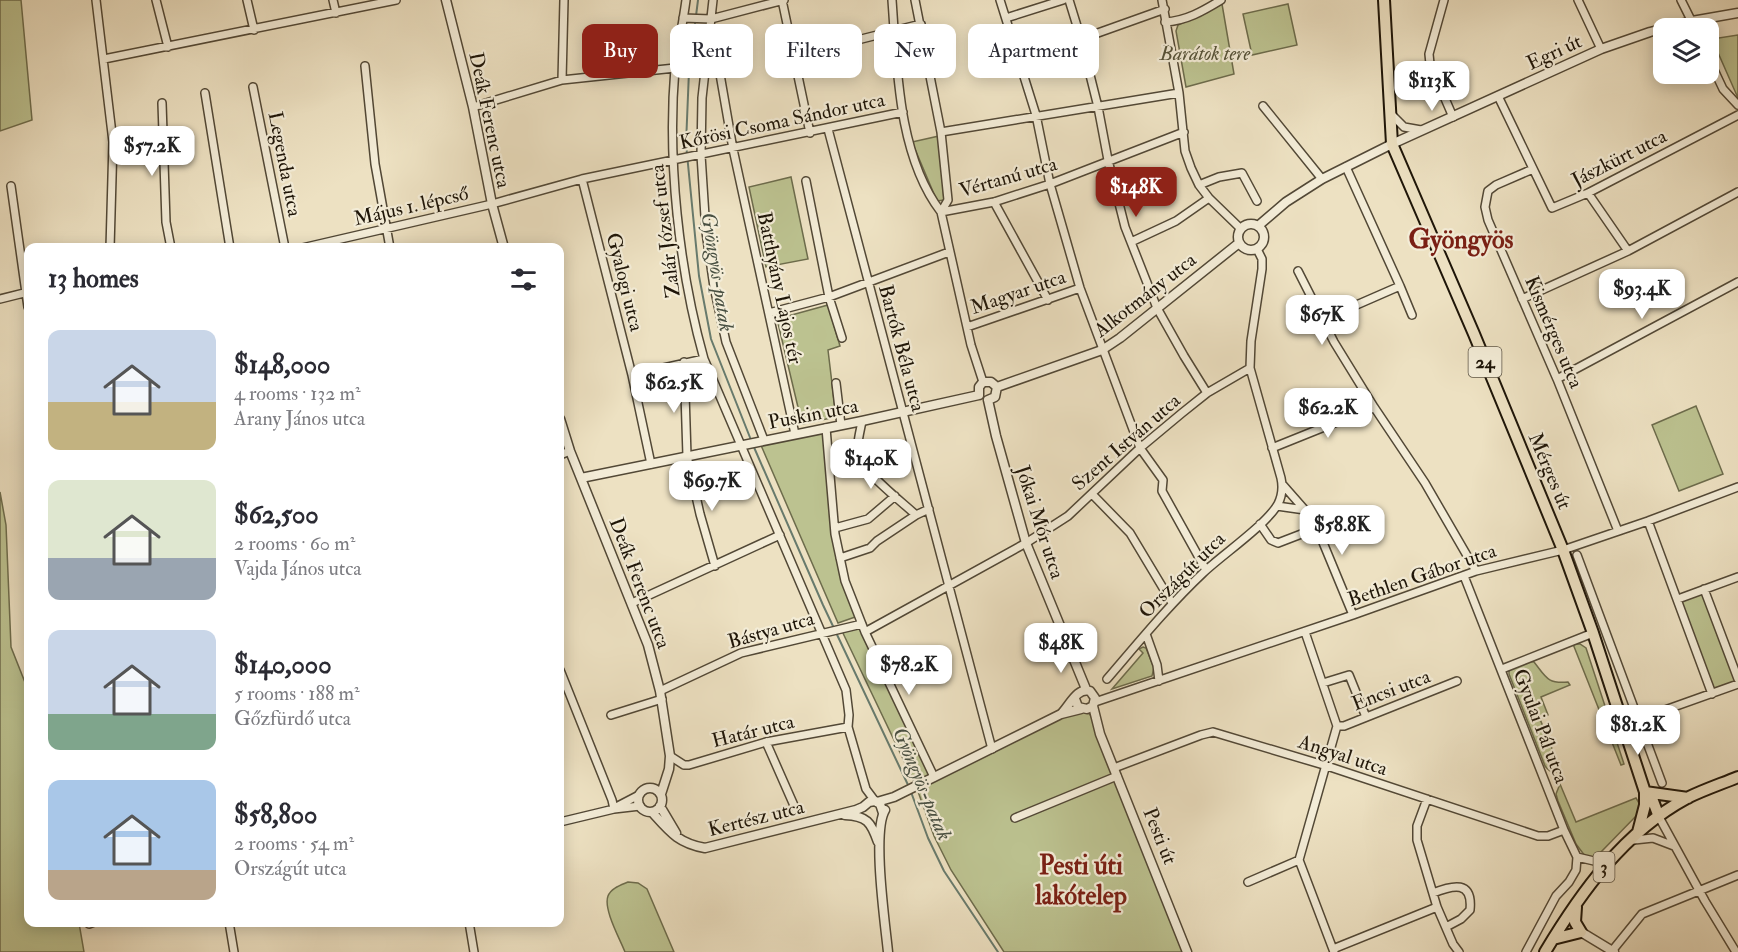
<!DOCTYPE html>
<html lang="en">
<head>
<meta charset="utf-8">
<style>
	body { margin:0; font-family:"IM FELL Double Pica",serif; background:#f7f7f7; color:#2b2b33; height:100vh; display:flex; flex-direction:column; font-size:22px; white-space:nowrap }
	* { box-sizing:border-box; margin:0 }
	p { font-size:20px; color:#7c7c81 }
	.icon { flex:none; width:33px; height:33px; fill:none; stroke:currentColor; stroke-width:2; stroke-linecap:round; stroke-linejoin:round }
	.map { position:relative; flex:1; overflow:hidden }
	.sheet { position:absolute; left:24px; top:243px; width:540px; height:684px; display:flex; flex-direction:column; background:#fff; border-radius:12px; box-shadow:0 3px 15px #0003 }
	.sheet>* { flex:none }
	.hud { position:absolute; left:582px; top:24px; width:570px; height:54px; display:flex; gap:12px }
	.tools { position:absolute; left:1653px; top:18px; display:grid; gap:12px }
	.tools a { display:grid; place-items:center; width:66px; height:66px; border-radius:12px; background:#fff; box-shadow:0 3px 15px #0003; font-size:30px }
	.price { position:absolute; translate:-50% -51px; padding:0 14px; border-radius:12px; background:#fff; color:#222; font-size:20px; line-height:39px; filter:drop-shadow(0 2px 3px #0008) }
	.price::after { content:''; position:absolute; left:50%; top:36px; width:18px; height:14px; margin-left:-9px; background:inherit; clip-path:polygon(0 0,100% 0,50% 100%) }
	.price.on { background:#8f2418; color:#fff }
	ul { padding:0; list-style:none }
	li { display:flex; align-items:center; gap:18px; height:150px; padding:0 24px }
	li span { display:grid; place-items:center; flex:none; width:168px; height:120px; border-radius:12px; color:#555 }
	li>.icon { margin-inline-start:auto }
	span .icon { width:72px; height:72px; fill:#fffc; stroke-width:1 }
	li b { font-size:26px }
	h2 { display:flex; justify-content:space-between; align-items:center; height:72px; padding:0 24px; font-size:26px }
	.pill { padding:0 21px; border-radius:12px; background:#fff; box-shadow:0 3px 15px #0003; font-size:21px; line-height:54px }
	.pill.on { background:#8f2418; color:#fff }
	.map>svg:first-child { display:block }
</style>
</head>
<body>
<div class="map">
<svg width="1738" height="952" viewBox="0 0 1738 952">
	<rect width="100%" height="100%" fill="#ede1c2"/>
	<filter id="stains"><feTurbulence type="fractalNoise" baseFrequency=".00333" numOctaves="4"/><feColorMatrix values="0 0 0 0 .2 0 0 0 0 .09 0 0 0 0 .02 0 0 0 .5 -.17"/></filter>
	<radialGradient id="worn" r=".72"><stop offset=".6" stop-color="#630" stop-opacity="0"/><stop offset="1" stop-color="#630" stop-opacity=".3"/></radialGradient>
	<!-- green -->
	<path fill="#bcc290" stroke="#6d6c4c" stroke-width="1.5" d="M0 0H21L32 120 0 131Z
		M1222 4 1234 74 1186 87 1176 31 1178 25Z
		M1288 4 1297 45 1252 55 1243 14Z
		M1738 35V98L1712 39Z
		M939 136 944 200 937 201 912 142Z
		M791 177 808 259 766 267 749 187Z
		M828 305 840 346 828 350 836 417 802 424 777 319Z
		M1696 406 1723 474 1679 491 1652 425Z
		M824 431 832 525 858 616 838 623 760 443Z
		M0 492 6 525 11 647 28 690V922L79 923 84 952H0Z
		M1703 591 1738 682 1713 691 1680 599Z
		M863 628 934 777 1052 719 1087 709 1097 728 1187 952H1004L951 870 934 836 916 786 841 629Z
		M1573 644H1580L1586 648 1624 764 1621 765Z
		M1143 647 1146 648 1154 668 1152 676 1112 689 1143 653 1139 649Z
		M1530 661 1534 662C1546 677 1547 684 1568 682L1570 685 1541 697 1548 715 1540 719 1559 766 1558 771C1552 774 1548 770 1545 766L1509 674V670Z
		M1560 784 1576 822 1636 798 1639 803V813L1598 855 1592 857 1585 856 1576 844 1558 801 1556 794Z
		M628 882 638 883 647 889 674 952H625C620 939 603 909 608 896 611 888 621 885 628 882Z"/>
	<g fill="none" stroke-linecap="round" stroke-linejoin="round">
		<!-- stream -->
		<path stroke="#687a6c" stroke-width="2" d="M698 0 689 71 686 144 699 276 711 339 751 440
			M753 445 823 605 909 787
			M911 792 928 838 944 871 998 952"/>
		<!-- minor casing -->
		<g stroke="#524836" stroke-width="10">
			<path id="minor" d="M96 0 113 142 110 248
				M156 0 168 47
				M247 0 254 30
				M333 0 336 13
				M686 0C683 23 678 45 675 68 667 160 679 270 704 359L846 690 849 715 848 727 866 789 875 801
				M713 0 702 98 701 155 706 232 714 287 726 342 764 440
				M782 0 810 133
				M892 0C897 68 898 156 941 212L971 345 983 382
				M915 0 941 132 948 200 941 212
				M1000 0 1036 115 1050 184 1080 288 1140 448 1163 480 1162 491 1206 570
				M1069 0 1081 39 1098 107 1108 160 1125 227 1157 308 1184 356 1207 393
				M1162 0 1179 93 1185 151 1191 168 1199 185 1209 198 1241 229
				M1444 0 1429 54 1430 64 1453 117
				M1578 0 1601 49
				M1681 0 1695 28
				M683 18 711 19 784 0
				M1006 18 1063 0
				M1165 22C1186 21 1203 11 1221 0
				M712 28 733 149 795 434
				M1081 39 1165 9
				M794 56 921 24
				M1708 57 1723 89 1738 105
				M104 59 396 0
				M365 66 375 164 390 248
				M562 80 564 0
				M253 87 285 248
				M205 93 230 248
				M1498 96 1552 208 1588 193 1738 115
				M162 103 166 222 171 248
				M1263 106 1322 179
				M473 107 562 80 675 68
				M1390 113 1404 127 1421 130
				M828 129 992 749
				M941 132 1179 93
				M1533 169 1496 185 1488 191 1485 207 1488 220 1557 379 1618 531
				M582 179 632 375 651 464
				M806 181 829 297 842 338
				M1199 185 1219 177 1242 173 1257 201
				M11 186 28 307
				M1588 193 1628 251
				M994 202 1048 300
				M941 212 994 202 1050 184 1184 132
				M1131 242 1176 221 1209 198
				M302 248 492 204 582 179 903 112
				M1298 271 1334 342 1374 407 1425 483 1476 571
				M1400 286 1412 315
				M0 299 28 292
				M1522 299 1628 251 1738 192
				M1345 310 1400 286 1346 167
				M769 313 829 297 949 252
				M967 327 1080 288
				M684 362 687 456 700 514 715 566
				M632 375 704 359
				M1557 379 1738 282
				M836 383 841 425
				M862 421C860 433 855 447 860 459 866 474 903 503 916 515L929 509
				M826 428 835 534 845 581 865 632 934 777
				M1272 448 1374 407
				M560 455 570 451
				M1283 485 1305 510 1317 528 1353 615
				M1092 494 1130 533 1172 603
				M1277 506 1305 510
				M1648 521 1712 694
				M1260 524 1271 540 1278 543 1317 528
				M835 528 868 519 895 496
				M1577 555 1662 783
				M840 558 870 548 877 541 916 515
				M1464 576 1564 830 1577 857 1576 870 1569 882 1556 896 1526 952
				M1704 589 1738 679
				M1678 599 1738 577
				M632 603 780 535
				M865 632 1026 543 1068 516 1140 448 1182 413 1207 393 1250 368
				M1305 632 1337 726 1299 860 1334 952
				M1146 634 1157 665 1159 681
				M1502 669 1593 633
				M560 670 612 800 614 809
				M1107 679C1138 643 1168 606 1203 573 1222 555 1266 525 1278 504 1282 496 1283 487 1281 478L1250 368 1251 341 1262 269V259L1257 249
				M1323 683 1349 675 1366 717
				M660 691 741 653 862 624
				M1095 702 1353 615 1476 571 1563 550 1648 521 1738 487
				M611 715 662 699
				M1637 720 1738 684
				M1337 726H1344L1457 681
				M766 742 796 810
				M670 756 684 765H689L766 742 848 727
				M1114 768 1201 735 1213 732 1327 766 1538 836H1548L1564 830
				M1427 799 1417 826V840L1437 907 1453 944 1459 952
				M616 807 639 795
				M1659 817 1705 901 1736 952
				M1015 818 1117 776
				M560 822 614 809 640 806
				M1634 840 1653 838 1674 846
				M1577 857 1594 861H1609
				M1248 882 1299 860
				M1433 893C1453 885 1473 880 1470 910L1461 919 1446 927
				M229 922 234 952
				M469 922 474 952
				M89 924 94 922
				M1333 949 1437 907
				M1612 951 1642 914 1738 875"/>
		</g>
		<!-- tertiary casing -->
		<g stroke="#524836" stroke-width="11">
			<path id="tertiary" d="M446 0 473 107 492 204 504 248
				M1238 237a13 13 0 1 1 26 0a13 13 0 1 1-26 0Z
				M1258 226 1286 202 1322 179 1392 144 1601 49 1650 32 1692 21 1738 13
				M997 387 1102 350 1120 338 1239 243
				M979 395V387L983 382H991L997 387
				M988 400 996 436 1026 543 1086 689
				M988 400 995 397 997 387
				M560 419 570 451 648 645 660 691 670 756 669 769 661 794
				M581 478 862 421 979 395
				M1093 706 1100 734 1187 952
				M1061 714C1070 705 1077 687 1090 691L1095 698 1093 706 1087 709 1078 707 1075 699
				M638 800a12 12 0 1 1 24 0a12 12 0 1 1-24 0Z
				M877 802 894 797 1061 714 1081 709
				M660 806 676 833
				M885 810C872 832 885 922 888 952
				M652 812C670 832 678 843 705 848L856 810 863 807 869 802 875 801 880 804 883 813
				M845 815C867 816 871 822 878 842
				M1581 932 1614 952"/>
		</g>
		<!-- primary casing -->
		<g stroke="#1e1508" stroke-width="14">
			<path id="primary" d="M1384 0 1392 144 1474 334 1563 550 1593 633 1645 792 1653 801 1659 817
				M1645 792 1688 798
				M1638 832 1645 805V792
				M1553 939 1581 932 1575 922 1576 907
				M1545 952C1581 892 1624 832 1687 798 1703 790 1721 784 1738 777"/>
		</g>
		<!-- minor -->
		<use href="#minor" stroke="#f3ecd7" stroke-width="7"/>
		<!-- tertiary -->
		<use href="#tertiary" stroke="#f3ecd7" stroke-width="8"/>
		<!-- primary -->
		<use href="#primary" stroke="#ede1c2" stroke-width="10"/>
	</g>
	<g text-anchor="middle" dominant-baseline="central" stroke-width="4.5" stroke-linejoin="round" paint-order="stroke">
		<!-- shield labels -->
		<g fill="#f3ecd7" stroke="#5e5646" stroke-width="1.5">
			<rect x="1468.5" y="347" width="33" height="30" rx="4.5"/>
			<rect x="1593.5" y="852" width="21" height="30" rx="4.5"/>
		</g>
		<g font-size="18" font-weight="bold" fill="#1e1508">
			<text x="1485" y="362">24</text>
			<text x="1604" y="867">3</text>
		</g>
		<!-- street labels -->
		<g font-size="20" fill="#1e1508" stroke="#f3ecd7">
			<text transform="translate(1554 52) rotate(-25)">Egri út</text>
			<text transform="translate(490 120) rotate(78)">Deák Ferenc utca</text>
			<text transform="translate(782 121) rotate(-12)">Kőrösi Csoma Sándor utca</text>
			<text transform="translate(1619 158) rotate(-27)">Jászkürt utca</text>
			<text transform="translate(285 164) rotate(79)">Legenda utca</text>
			<text transform="translate(1008 177) rotate(-16)">Vértanú utca</text>
			<text transform="translate(411 206) rotate(-13)">Május 1. lépcső</text>
			<text transform="translate(665 231) rotate(-97)">Zalár József utca</text>
			<text transform="translate(625 282) rotate(76)">Gyalogi utca</text>
			<text transform="translate(780 288) rotate(78)">Batthyány Lajos tér</text>
			<text transform="translate(1018 292) rotate(-19)">Magyar utca</text>
			<text transform="translate(1145 295) rotate(-38)">Alkotmány utca</text>
			<text transform="translate(1554 332) rotate(67)">Kismérges utca</text>
			<text transform="translate(902 348) rotate(75)">Bartók Béla utca</text>
			<text transform="translate(813 414) rotate(-11)">Puskin utca</text>
			<text transform="translate(1126 442) rotate(-41)">Szent István utca</text>
			<text transform="translate(1550 471) rotate(67)">Mérges út</text>
			<text transform="translate(1040 522) rotate(72)">Jókai Mór utca</text>
			<text transform="translate(1182 575) rotate(-45)">Országút utca</text>
			<text transform="translate(1422 575) rotate(-19)">Bethlen Gábor utca</text>
			<text transform="translate(640 583) rotate(69)">Deák Ferenc utca</text>
			<text transform="translate(771 630) rotate(-16)">Bástya utca</text>
			<text transform="translate(1391 690) rotate(-21)">Encsi utca</text>
			<text transform="translate(1541 726) rotate(69)">Gyulai Pál utca</text>
			<text transform="translate(753 731) rotate(-14)">Határ utca</text>
			<text transform="translate(1343 755) rotate(18)">Angyal utca</text>
			<text transform="translate(756 818) rotate(-14)">Kertész utca</text>
			<text transform="translate(1160 836) rotate(68)">Pesti út</text>
		</g>
		<!-- park labels -->
		<g font-size="20" font-style="italic" fill="#555238" stroke="#f3ecd7">
			<text x="1205" y="53">Barátok tere</text>
		</g>
		<!-- water labels -->
		<g font-size="21" font-style="italic" fill="#495042" stroke="#f3ecd7">
			<text transform="translate(717 272) rotate(81)">Gyöngyös-patak</text>
			<text transform="translate(922 784) rotate(67)">Gyöngyös-patak</text>
		</g>
		<!-- district labels -->
		<g font-size="26" font-weight="bold" fill="#7a1f14" stroke="#f3ecd7">
			<text x="1461" y="240">Gyöngyös</text>
			<text x="1081" y="866">Pesti úti<tspan x="1081" dy="30">lakótelep</tspan></text>
		</g>
	</g>
	<rect width="100%" height="100%" filter="url(#stains)"/>
	<rect width="100%" height="100%" fill="url(#worn)"/>
</svg>
<div class="tools">
<a><svg class="icon" aria-label="layers" viewBox="0 0 24 24"><path d="M12 4l9 5-9 5-9-5zM3 14l9 5 9-5"/></svg></a>
</div>
<b class="price" style="left:1432px;top:112px">$113K</b>
<b class="price" style="left:152px;top:177px">$57.2K</b>
<b class="price on" style="left:1136px;top:218px">$148K</b>
<b class="price" style="left:1642px;top:320px">$93.4K</b>
<b class="price" style="left:1322px;top:346px">$67K</b>
<b class="price" style="left:674px;top:414px">$62.5K</b>
<b class="price" style="left:1328px;top:439px">$62.2K</b>
<b class="price" style="left:871px;top:490px">$140K</b>
<b class="price" style="left:712px;top:512px">$69.7K</b>
<b class="price" style="left:1342px;top:556px">$58.8K</b>
<b class="price" style="left:1061px;top:674px">$48K</b>
<b class="price" style="left:909px;top:696px">$78.2K</b>
<b class="price" style="left:1638px;top:756px">$81.2K</b>
<div class="hud">
<a class="pill on">Buy</a>
<a class="pill">Rent</a>
<a class="pill">Filters</a>
<a class="pill">New</a>
<a class="pill">Apartment</a>
</div>
<section class="sheet">
<h2>13 homes<svg class="icon" aria-label="filters" viewBox="0 0 24 24"><path d="M4 7h16M4 17h16"/><circle cx="9" cy="7" r="2"/><circle cx="15" cy="17" r="2"/></svg></h2>
<ul>
<li><span style="background:linear-gradient(#c9d6e8 60%,#c2b280 0)"><svg class="icon" aria-label="home" viewBox="0 0 24 24"><path d="M3 11l9-7 9 7M6 9v11h12V9"/></svg></span><div><b>$148,000</b><p>4 rooms · 132 m²</p><p>Arany János utca</p></div></li>
<li><span style="background:linear-gradient(#dfe7d0 65%,#9aa5b1 0)"><svg class="icon" aria-label="home" viewBox="0 0 24 24"><path d="M3 11l9-7 9 7M6 9v11h12V9"/></svg></span><div><b>$62,500</b><p>2 rooms · 60 m²</p><p>Vajda János utca</p></div></li>
<li><span style="background:linear-gradient(#c9d6e8 70%,#7fa58c 0)"><svg class="icon" aria-label="home" viewBox="0 0 24 24"><path d="M3 11l9-7 9 7M6 9v11h12V9"/></svg></span><div><b>$140,000</b><p>5 rooms · 188 m²</p><p>Gőzfürdő utca</p></div></li>
<li><span style="background:linear-gradient(#a9c7e8 75%,#b9a48a 0)"><svg class="icon" aria-label="home" viewBox="0 0 24 24"><path d="M3 11l9-7 9 7M6 9v11h12V9"/></svg></span><div><b>$58,800</b><p>2 rooms · 54 m²</p><p>Országút utca</p></div></li>
</ul>
</section>
</div>
</body>
</html>
